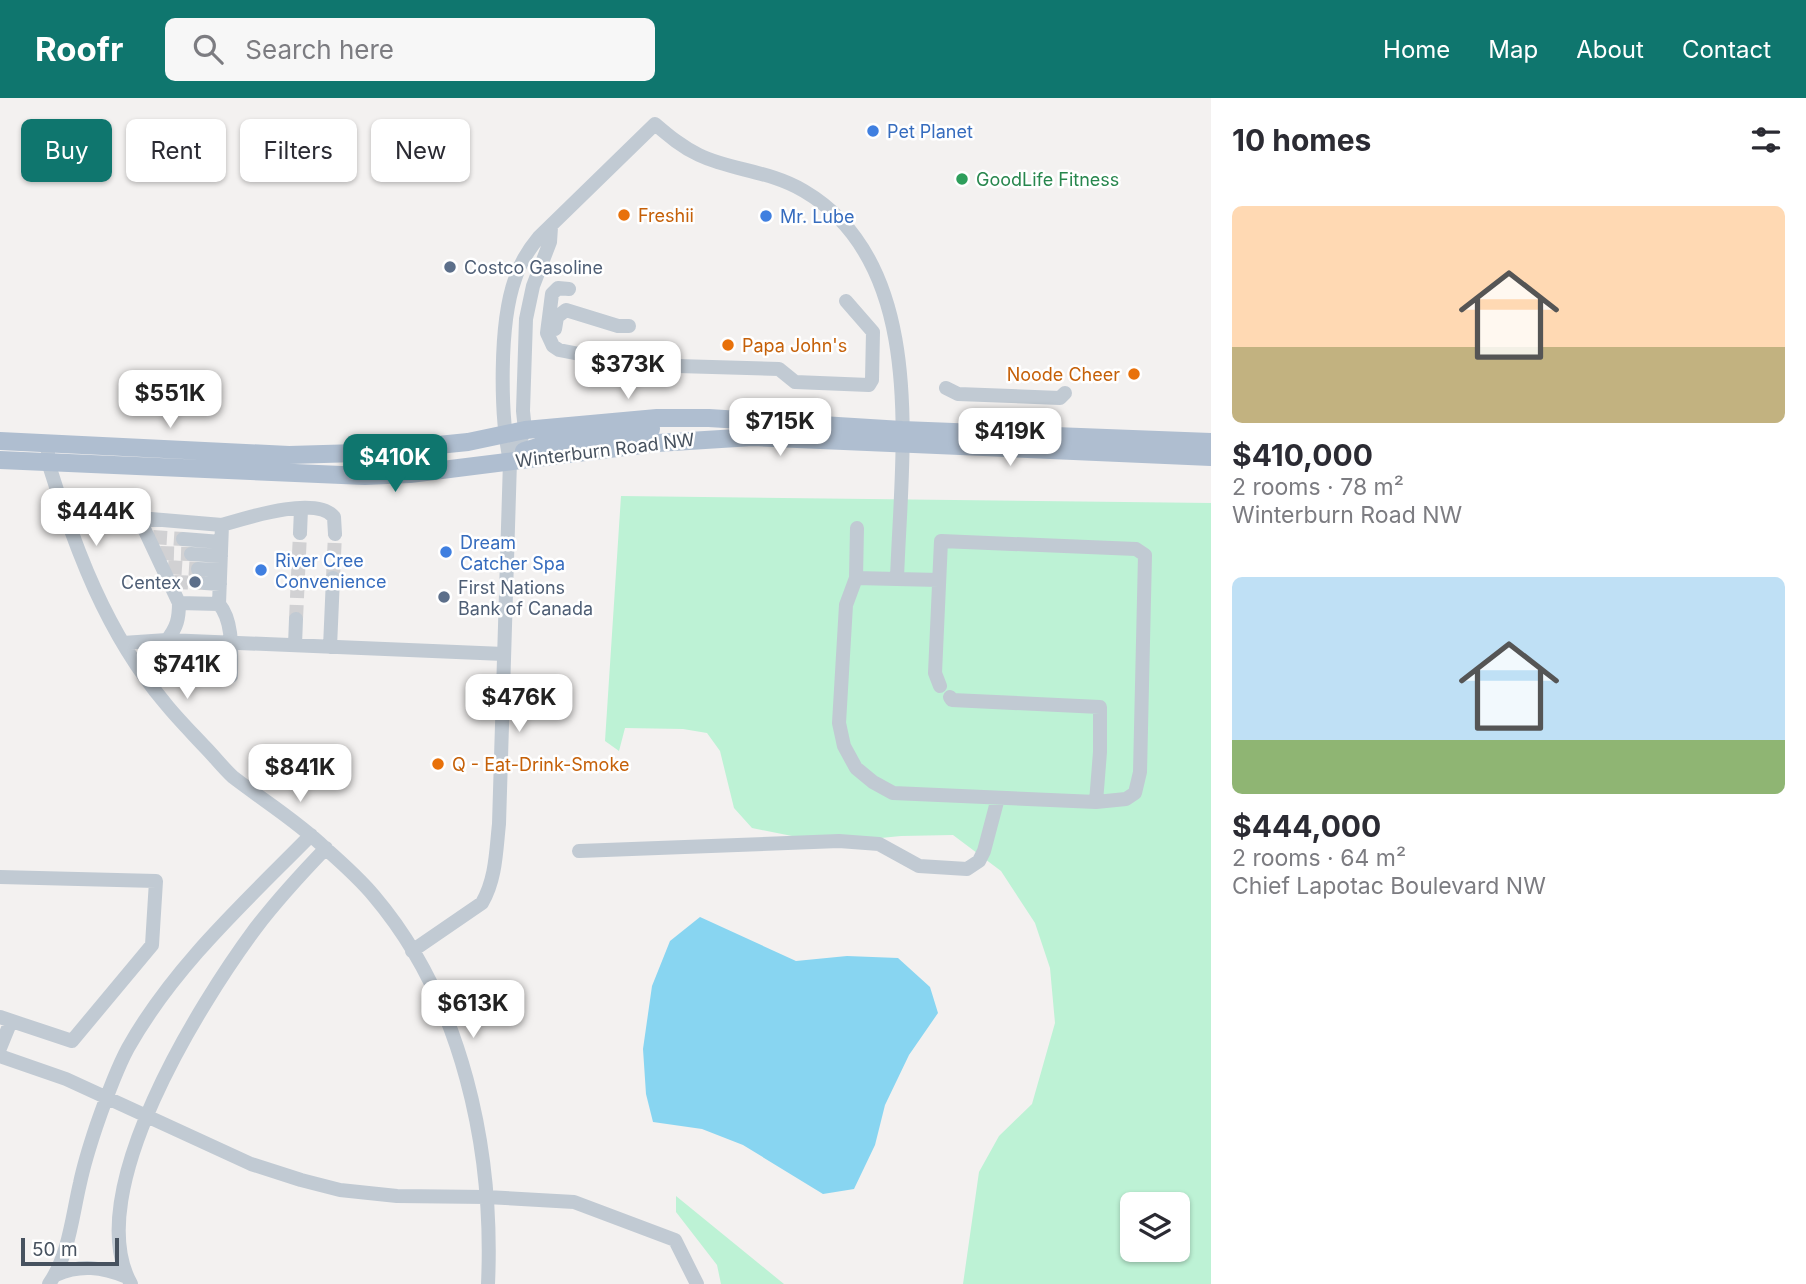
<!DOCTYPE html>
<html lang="en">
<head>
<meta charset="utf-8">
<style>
	body { margin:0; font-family:Inter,sans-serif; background:#f7f7f7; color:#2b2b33; height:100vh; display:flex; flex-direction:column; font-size:26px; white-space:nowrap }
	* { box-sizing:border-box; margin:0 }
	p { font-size:23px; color:#7c7c81 }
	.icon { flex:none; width:38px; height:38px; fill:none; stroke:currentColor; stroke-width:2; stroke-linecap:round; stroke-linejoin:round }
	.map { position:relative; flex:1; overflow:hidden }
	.details { display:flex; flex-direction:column; background:#fff; width:595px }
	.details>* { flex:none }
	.top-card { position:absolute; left:21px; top:21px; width:665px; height:63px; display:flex; gap:14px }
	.controls { position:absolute; left:1120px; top:1094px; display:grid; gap:14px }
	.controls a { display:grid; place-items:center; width:70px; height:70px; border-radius:10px; background:#fff; box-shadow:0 2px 5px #0004; font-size:35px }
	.scale { position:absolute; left:21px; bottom:18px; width:98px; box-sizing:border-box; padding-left:7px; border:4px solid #47525f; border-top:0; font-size:19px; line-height:24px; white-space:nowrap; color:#47525f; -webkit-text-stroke:5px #fff; paint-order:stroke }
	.price { position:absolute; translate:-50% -60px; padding:0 16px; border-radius:14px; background:#fff; color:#222; font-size:23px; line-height:46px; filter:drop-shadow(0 2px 4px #0008) }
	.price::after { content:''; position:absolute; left:50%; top:42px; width:21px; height:16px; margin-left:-10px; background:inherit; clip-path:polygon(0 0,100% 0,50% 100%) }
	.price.selected { background:#0f766e; color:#fff }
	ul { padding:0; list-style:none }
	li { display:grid; align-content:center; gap:14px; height:371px; padding:0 21px }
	li span { display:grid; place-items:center; height:217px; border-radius:10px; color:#555 }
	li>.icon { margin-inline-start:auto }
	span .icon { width:126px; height:126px; fill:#fffc; stroke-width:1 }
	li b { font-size:30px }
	h2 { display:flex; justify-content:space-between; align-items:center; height:84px; padding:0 21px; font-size:30px }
	.pill { padding:0 24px; border-radius:10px; background:#fff; box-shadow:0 2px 5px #0004; font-size:24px; line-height:63px }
	.pill.selected { background:#0f766e; color:#fff }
	header { display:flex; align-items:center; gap:42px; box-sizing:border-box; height:98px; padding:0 35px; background:#0f766e; color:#fff }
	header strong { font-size:33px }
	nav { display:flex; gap:38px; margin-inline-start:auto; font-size:24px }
	.search { width:490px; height:63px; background:#f7f7f7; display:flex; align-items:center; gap:18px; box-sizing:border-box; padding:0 24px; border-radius:10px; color:#7c7c81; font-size:26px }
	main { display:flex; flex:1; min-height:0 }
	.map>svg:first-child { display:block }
</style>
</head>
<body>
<header>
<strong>Roofr</strong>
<div class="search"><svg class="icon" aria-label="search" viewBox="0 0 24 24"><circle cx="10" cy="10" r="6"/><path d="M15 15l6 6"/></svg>Search here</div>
<nav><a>Home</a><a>Map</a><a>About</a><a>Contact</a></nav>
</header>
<main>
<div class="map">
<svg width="1211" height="1186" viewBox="0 0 1211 1186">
	<rect width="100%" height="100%" fill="#f3f1f0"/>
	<!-- green -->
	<path fill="#bdf2d5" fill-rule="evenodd" d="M621 398 1211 405V1186H963L979 1074 999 1038 1032 1006 1055 925 1050 870 1035 825 1001 773 953 737 901 738 850 743 802 740 752 730 734 710 720 653 707 635 683 631 625 630 619 653 605 643ZM1132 1106H1178V1152H1132Z
		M676 1098 784 1186H721L717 1167 676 1114Z"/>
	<!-- water -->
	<path fill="#88d5f1" d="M700 819 796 863 847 858 898 860 930 889 938 915 909 957 885 1007 875 1047 854 1091 823 1096 743 1047 702 1031 653 1024 646 996 643 951 652 888 670 843Z"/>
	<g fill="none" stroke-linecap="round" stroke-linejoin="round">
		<!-- minor-tunnel -->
		<path stroke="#d1d1d3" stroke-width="14" stroke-dasharray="14 7" stroke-linecap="butt" d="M153 439 183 441
			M160 455 191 456
			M168 469 198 471
			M333 480 335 436
			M174 484 205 485
			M296 521 300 435"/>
		<!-- minor -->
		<path stroke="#c1cad3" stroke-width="14" d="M569 191 558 190 552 196 547 235 553 248 559 252 610 262 627 254 635 263 643 267 779 271 795 284 869 287 872 282 873 234 846 203
			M555 231 557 219 566 212 618 228H629
			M946 290 958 296 1060 300 1065 295
			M48 354V364C75 450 106 535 165 605 177 620 191 634 204 648 214 658 223 670 233 679 264 703 297 723 325 750 342 765 360 781 374 798 463 903 494 1052 488 1186
			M511 362 525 332 523 313 526 221 533 188 550 144 551 129
			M300 435 301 411
			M183 441 221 444
			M191 456 221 458
			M198 471 220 472
			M856 480 857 430
			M897 481 939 482
			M205 485 220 486
			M219 506 179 505 139 420 222 427
			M167 542C177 529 179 521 179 505
			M123 545 167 542 504 556
			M295 547 296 521
			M330 549 333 480
			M231 578C231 555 234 524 219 506L222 427C246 420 316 397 334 419L335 436
			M950 599 952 602 1100 609V654L1096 704
			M579 753 839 743 879 746 919 768 967 771 979 763 984 753 998 700
			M0 779 156 783 152 847 72 943 0 919
			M412 853 482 805C496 781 496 753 499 726L510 363C500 317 499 226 515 181 520 165 529 151 539 139L655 26C669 38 682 49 699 57 733 73 768 72 804 93 930 167 901 357 897 481L856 480 846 507 839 625 844 648 856 670 873 684 893 695 1096 704 1126 701 1135 695 1140 674 1145 457 1136 451 941 443 935 575 940 588
			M0 950 11 923
			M0 958 66 981 251 1066 301 1082 340 1092 397 1098 486 1099 574 1104 675 1142 697 1186
			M56 1177C80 1166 102 1169 127 1179
			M49 1186C69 1157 72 1119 80 1085 84 1066 90 1047 96 1029 105 1003 115 974 128 950 174 868 246 803 311 737
			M131 1186C80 1095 201 904 255 831 277 802 301 776 326 750"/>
		<!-- major -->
		<path stroke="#afbed0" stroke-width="18" d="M0 343 289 357 358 355 468 344 525 332 657 320H709L902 332 1211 344
			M524 353 557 343 651 331
			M0 362 365 378 410 376 657 345 753 339 1211 359"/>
	</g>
	<!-- markers -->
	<g fill="#3f7fe0" stroke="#fff" stroke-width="2.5">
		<circle cx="873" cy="33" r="7"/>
		<circle cx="766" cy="118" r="7"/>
		<circle cx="446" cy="454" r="7"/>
		<circle cx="261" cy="472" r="7"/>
	</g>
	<circle fill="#2e9e5b" stroke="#fff" stroke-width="2.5" cx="962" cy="81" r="7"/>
	<g fill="#e8710a" stroke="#fff" stroke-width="2.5">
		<circle cx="624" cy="117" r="7"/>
		<circle cx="728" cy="247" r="7"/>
		<circle cx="1134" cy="276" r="7"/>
		<circle cx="438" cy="666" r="7"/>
	</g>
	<g fill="#5c6f8a" stroke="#fff" stroke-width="2.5">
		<circle cx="450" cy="169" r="7"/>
		<circle cx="195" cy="484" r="7"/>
		<circle cx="444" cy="499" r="7"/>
	</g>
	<g text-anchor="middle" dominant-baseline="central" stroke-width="5" stroke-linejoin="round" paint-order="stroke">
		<!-- shop labels -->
		<g font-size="18" fill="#366cbe" stroke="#fff" text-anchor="start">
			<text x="887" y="33">Pet Planet</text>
			<text x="780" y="118">Mr. Lube</text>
			<text x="460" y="444">Dream<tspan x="460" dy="21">Catcher Spa</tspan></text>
			<text x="275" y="462">River Cree<tspan x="275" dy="21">Convenience</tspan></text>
		</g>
		<!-- leisure labels -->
		<g font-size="18" fill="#27864d" stroke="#fff" text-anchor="start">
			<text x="976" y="81">GoodLife Fitness</text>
		</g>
		<!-- food labels -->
		<g font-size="18" fill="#c56008" stroke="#fff" text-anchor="start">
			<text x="638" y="117">Freshii</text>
			<text x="742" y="247">Papa John's</text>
			<text x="1120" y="276" text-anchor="end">Noode Cheer</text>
			<text x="452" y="666">Q - Eat-Drink-Smoke</text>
		</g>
		<!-- service labels -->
		<g font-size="18" fill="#4e5e75" stroke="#fff" text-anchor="start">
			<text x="464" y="169">Costco Gasoline</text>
			<text x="181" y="484" text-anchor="end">Centex</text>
			<text x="458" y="489">First Nations<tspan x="458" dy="21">Bank of Canada</tspan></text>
		</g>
		<!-- street labels -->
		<g font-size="18" fill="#47525f" stroke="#fff">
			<text transform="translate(605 352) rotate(-7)">Winterburn Road NW</text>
		</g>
	</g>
</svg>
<div class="controls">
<a><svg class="icon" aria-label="layers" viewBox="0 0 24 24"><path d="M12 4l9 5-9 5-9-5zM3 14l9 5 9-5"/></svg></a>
</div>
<div class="scale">50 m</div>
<b class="price" style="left:628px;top:303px">$373K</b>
<b class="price" style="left:170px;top:332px">$551K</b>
<b class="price" style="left:780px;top:360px">$715K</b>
<b class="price" style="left:1010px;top:370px">$419K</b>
<b class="price selected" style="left:395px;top:396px">$410K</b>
<b class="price" style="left:96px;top:450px">$444K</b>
<b class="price" style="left:187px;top:603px">$741K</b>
<b class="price" style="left:519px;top:636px">$476K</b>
<b class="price" style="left:300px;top:706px">$841K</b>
<b class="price" style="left:473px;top:942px">$613K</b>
<div class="top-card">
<a class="pill selected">Buy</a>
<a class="pill">Rent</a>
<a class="pill">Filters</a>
<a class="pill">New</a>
</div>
</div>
<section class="details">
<h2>10 homes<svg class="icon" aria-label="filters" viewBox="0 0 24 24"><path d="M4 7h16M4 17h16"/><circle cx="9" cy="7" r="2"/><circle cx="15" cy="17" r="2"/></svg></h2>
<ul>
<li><span style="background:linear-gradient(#ffd9b3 65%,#c2b280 0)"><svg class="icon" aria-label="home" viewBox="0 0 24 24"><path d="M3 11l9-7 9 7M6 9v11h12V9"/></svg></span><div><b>$410,000</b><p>2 rooms · 78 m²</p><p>Winterburn Road NW</p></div></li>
<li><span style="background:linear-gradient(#bfe0f5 75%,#8fb573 0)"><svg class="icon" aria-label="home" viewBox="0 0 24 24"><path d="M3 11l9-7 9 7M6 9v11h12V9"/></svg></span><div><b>$444,000</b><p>2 rooms · 64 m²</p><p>Chief Lapotac Boulevard NW</p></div></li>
</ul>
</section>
</main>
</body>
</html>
